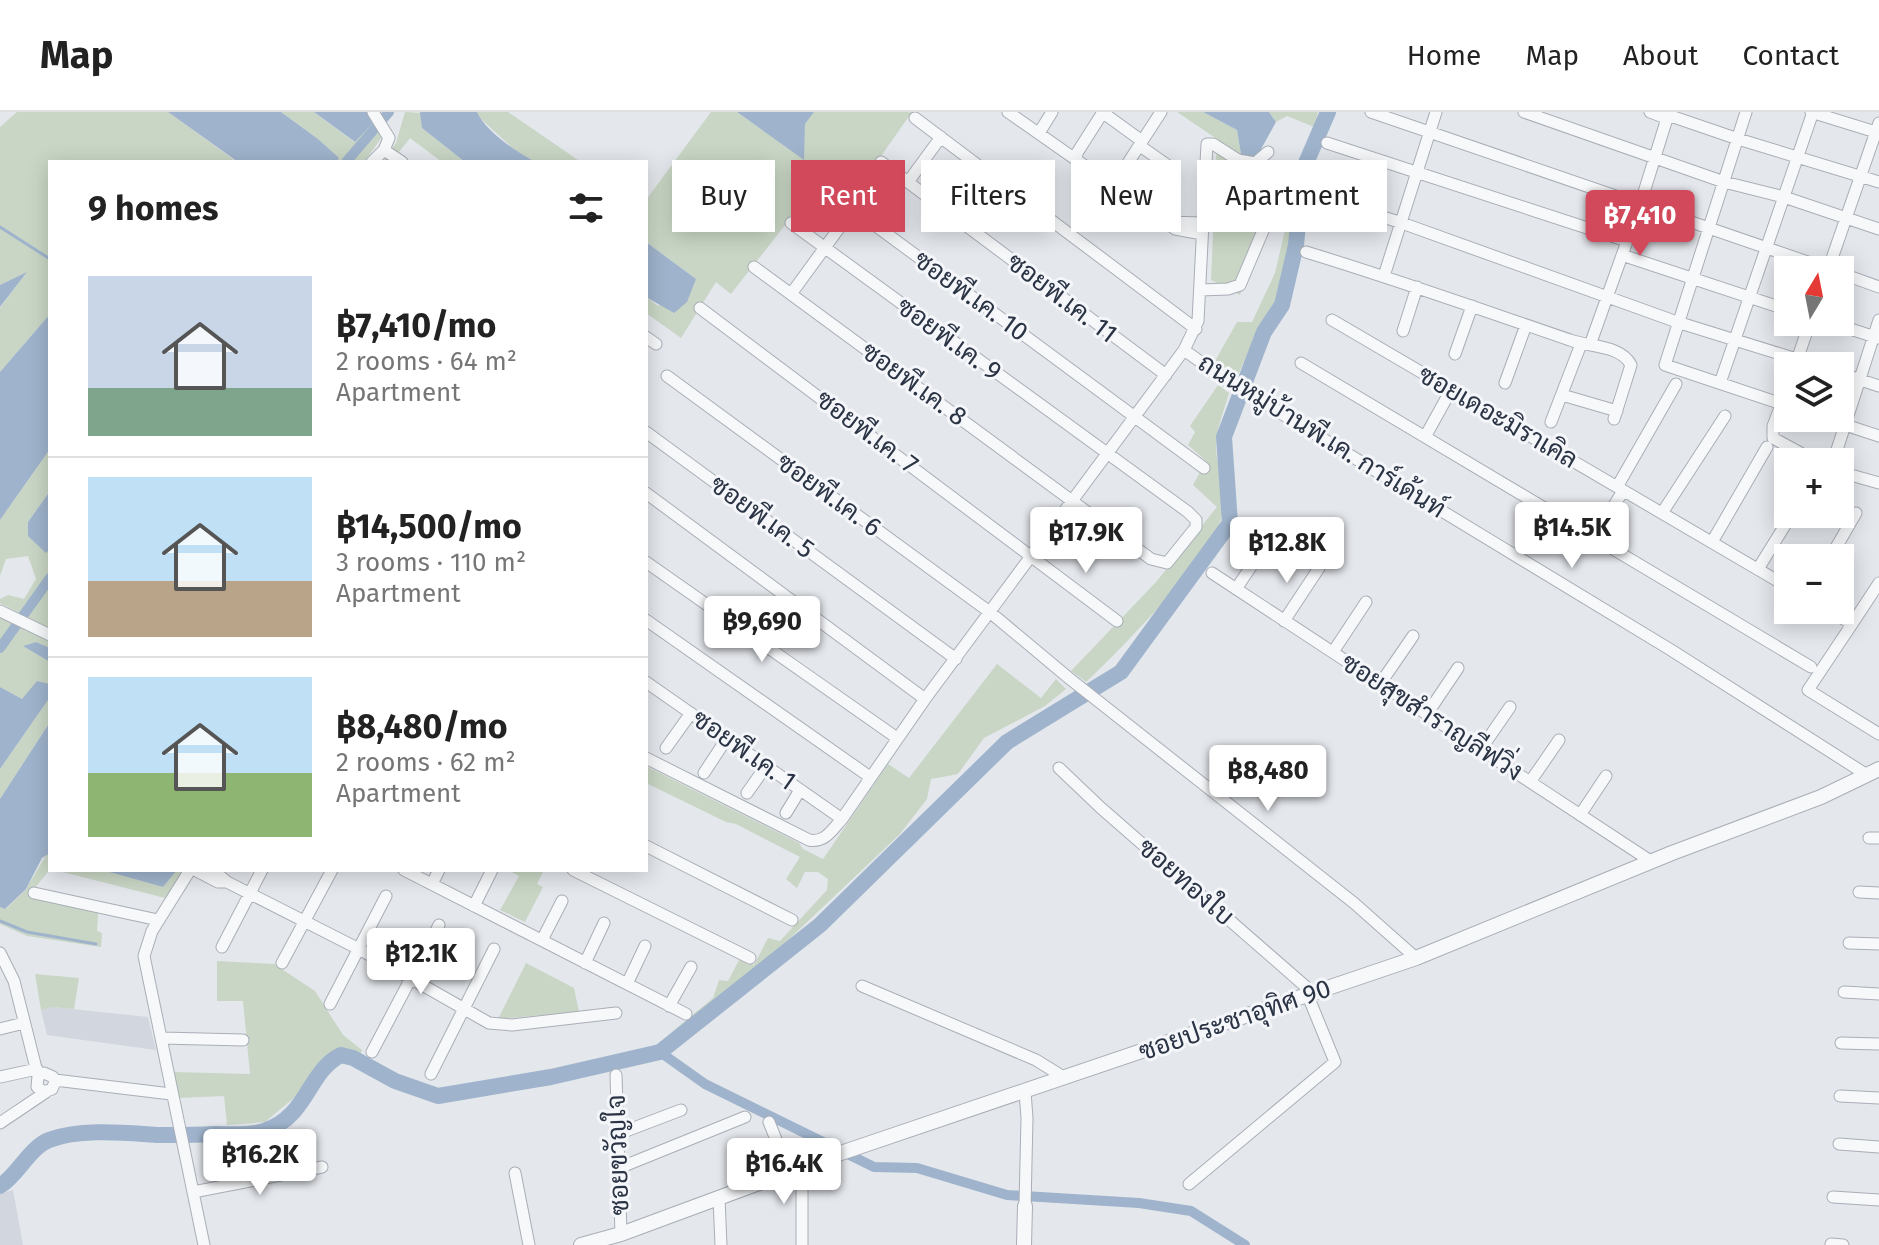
<!DOCTYPE html>
<html lang="en">
<head>
<meta charset="utf-8">
<style>
	body { margin:0; font-family:"Fira Sans",Sarabun,sans-serif; background:#f6f6f6; color:#222; height:100vh; display:flex; flex-direction:column; font-size:30px; white-space:nowrap }
	* { box-sizing:border-box; margin:0 }
	p { font-size:26px; color:#767676 }
	.icon { flex:none; width:44px; height:44px; fill:none; stroke:currentColor; stroke-width:2; stroke-linecap:round; stroke-linejoin:round }
	.map { position:relative; flex:1; overflow:hidden }
	.details { position:absolute; left:48px; top:48px; width:600px; height:712px; display:flex; flex-direction:column; background:#fff; border-radius:0px; box-shadow:0 4px 20px #0003 }
	.details>* { flex:none }
	.top-card { position:absolute; left:672px; top:48px; width:760px; height:72px; display:flex; gap:16px }
	.needle { width:52px; rotate:10deg }
	.controls { position:absolute; left:1774px; top:144px; display:grid; gap:16px }
	.controls a { display:grid; place-items:center; width:80px; height:80px; border-radius:0px; background:#fff; box-shadow:0 4px 20px #0003; font-size:40px }
	.price { position:absolute; translate:-50% -68px; padding:0 18px; border-radius:8px; background:#fff; color:#222; font-size:26px; line-height:52px; filter:drop-shadow(0 2px 4px #0008) }
	.price::after { content:''; position:absolute; left:50%; top:48px; width:24px; height:18px; margin-left:-12px; background:inherit; clip-path:polygon(0 0,100% 0,50% 100%) }
	.price.current { background:#d1495b; color:#fff }
	ul { padding:0; list-style:none }
	li { display:flex; align-items:center; gap:24px; height:200px; padding:0 40px }
	li+li { border-top:2px solid #e0e0e0 }
	li span { display:grid; place-items:center; flex:none; width:224px; height:160px; border-radius:0px; color:#555 }
	li>.icon { margin-inline-start:auto }
	span .icon { width:96px; height:96px; fill:#fffc; stroke-width:1 }
	li b { font-size:34px }
	h2 { display:flex; justify-content:space-between; align-items:center; height:96px; padding:0 40px; font-size:34px }
	.pill { padding:0 28px; border-radius:0px; background:#fff; box-shadow:0 4px 20px #0003; font-size:28px; line-height:72px }
	.pill.current { background:#d1495b; color:#fff }
	header { display:flex; align-items:center; gap:48px; box-sizing:border-box; height:112px; padding:0 40px; background:#fff; border-bottom:2px solid #e0e0e0 }
	header strong { font-size:38px }
	nav { display:flex; gap:44px; margin-inline-start:auto; font-size:28px }
	.map>svg:first-child { display:block }
</style>
</head>
<body>
<header>
<strong>Map</strong>
<nav><a>Home</a><a>Map</a><a>About</a><a>Contact</a></nav>
</header>
<div class="map">
<svg width="1879" height="1133" viewBox="0 0 1879 1133">
	<rect width="100%" height="100%" fill="#e4e7ec"/>
	<!-- built -->
	<path fill="#d2d6de" d="M53 895 148 905 156 938 47 923 41 898Z
		M13 1078 23 1133H0V1082Z"/>
	<!-- green -->
	<path fill="#c9d6c5" d="M17 0H168L237 50H50V202L0 260V196L26 161 0 173V15Z
		M281 0H314L354 30 374 10 382 25 364 50H336L338 46 318 27Z
		M405 0 421 1 422 16 465 50H442L410 26 391 50H382L396 31Z
		M477 0H508L581 50H535L516 39 481 7Z
		M711 0H737L803 47 805 12 814 0H912L834 111 803 90 731 182 716 170 681 226 646 201V185L658 194 696 167 646 130V88Z
		M1177 0H1203L1237 18 1241 42 1276 64 1270 93 1240 183 1211 168 1217 27Z
		M1269 0H1318L1314 15 1287 4 1276 10Z
		M1302 47 1294 94 1290 153 1274 198 1257 220 1238 263 1214 251 1237 210H1252L1275 161 1289 101 1272 92 1286 53Z
		M1218 273 1229 281C1224 299 1216 317 1216 335 1217 358 1226 380 1222 403 1216 440 1117 542 1086 570L1071 559 1156 470 1217 395 1193 373 1206 349 1188 333 1195 320 1190 314Z
		M50 337V379L28 410 46 440 50 437V517L0 491V487L8 483 24 487 36 467 28 444 6 447 0 464V408Z
		M0 506 50 529V536L36 530 24 534 50 550V576L49 572 22 587 0 575Z
		M997 552 1041 586 1056 567 1066 577 1045 594 984 626 958 662 931 667 927 687 900 722 766 849 667 924 713 886 719 868 728 869 739 848 754 853 768 826 780 829 827 778 828 767 818 760H805L797 776 786 767 800 745 736 712 726 710 646 671V654L799 731 803 737 823 747 888 652 909 666Z
		M50 585V610L0 687V657Z
		M48 740 50 757 36 775 32 786 98 801 97 819 102 821 101 835 27 824 0 812V795L6 797 26 777Z
		M55 758H102L163 775 177 758H185L169 785 165 786Z
		M508 758H544L537 772 543 775 525 810 500 798 519 764Z
		M217 849 274 852 315 879 343 923 362 938 360 943 336 938 327 943 312 959 301 980 265 1010 227 1013 224 984 178 986 173 960 250 962 243 889H217Z
		M526 851 574 876 579 900 498 907Z
		M35 862 79 866 74 897 53 895 41 898Z"/>
	<!-- water -->
	<path fill="#9fb4cc" d="M168 0H281L318 27 339 46 336 50H238Z
		M314 0H367L374 10 355 30Z
		M420 0H477C487 21 516 39 535 50H465L422 16Z
		M737 0H814L805 12 804 48Z
		M1203 0H1269L1276 10 1254 50 1241 42 1237 18Z
		M646 130 696 167 687 190 674 201 646 185Z
		M27 160 0 195V196V173Z
		M50 202V337L0 408V260Z
		M50 379V437L46 441 28 424V410Z
		M36 530 50 536V550L23 534Z
		M37 569 49 572 50 585 0 657V575L22 587Z
		M50 610V741L42 746 26 777 5 797 0 795V687Z
		M102 758H177L163 775Z"/>
	<g fill="none" stroke-linecap="round" stroke-linejoin="round">
		<!-- stream -->
		<path stroke="#9fb4cc" stroke-width="3" d="M0 115 50 147
			M0 809 27 820 96 832"/>
		<!-- canal -->
		<path stroke="#9fb4cc" stroke-width="10" d="M346 50 389 0
			M0 536 50 466
			M660 940 705 972 874 1055 917 1056 1007 1083 1139 1091 1191 1099 1245 1133"/>
		<!-- river -->
		<path stroke="#9fb4cc" stroke-width="16" d="M0 1074C18 1063 29 1036 49 1028 81 1016 126 1021 159 1023 178 1023 196 1023 215 1022 231 1022 248 1024 264 1019 309 1004 307 960 341 943L353 946 395 969 438 984 551 965 660 940 820 813 1007 630 1121 560 1230 411 1224 325 1264 220 1282 193 1296 133 1303 58 1328 0"/>
		<!-- minor casing -->
		<g stroke="#a9aeb7" stroke-width="13">
			<path id="minor" d="M1008 0 1175 117 1202 122
				M1102 0 1142 29
				M1371 0 1831 158
				M1524 0 1724 70 1784 85 1879 117
				M1650 0 1666 6
				M1746 0 1665 253 1788 294
				M1811 0 1879 21
				M1668 3 1738 27 1879 70
				M915 6 1196 217
				M1039 21 1052 0
				M1327 31 1627 129
				M1140 34 1170 55
				M384 38 402 50
				M1076 48 1077 41 1103 0
				M372 50 384 38 389 26 373 0
				M881 50 1166 263
				M908 70 941 25
				M1113 74 1161 0
				M1310 82 1399 110 1677 210 1819 254
				M1166 110 1203 111
				M1306 140C1395 167 1482 198 1570 228 1589 235 1621 233 1631 253L1614 307
				M1622 143 1788 198
				M754 155 1151 447 1167 451 1196 415V408L1188 400 791 111
				M1828 158 1879 11
				M1840 161 1879 175
				M1384 164 1436 0
				M1200 178 1228 177 1240 173 1265 114
				M791 182 853 97 1204 356
				M700 196 1117 509
				M1332 208 1788 475
				M1829 210 1878 226
				M1403 219 1417 175
				M646 225 656 232
				M1590 233 1640 93 1669 0
				M1184 238 1226 268 1671 538 1867 663
				M1455 242 1472 194
				M1301 251 1811 555
				M1796 251 1810 210
				M1840 261 1879 274
				M667 264 991 501 1070 567 1354 791 1416 846
				M1505 271 1526 213
				M1720 271 1813 0
				M1788 275 1773 314V326L1817 350
				M1562 283 1617 299
				M1824 306 1879 324
				M1551 310 1581 232
				M646 320 956 547
				M1425 325 1451 278
				M1833 350 1879 208
				M1840 360 1879 371
				M1617 375 1676 272
				M646 381 925 587
				M1662 401 1725 304
				M1594 426 1623 379
				M1712 430 1767 335
				M1830 446 1856 401
				M646 450 897 626
				M1758 457 1792 402
				M1212 461 1652 750
				M1236 477 1272 423
				M1828 498 1852 512 1808 578 1879 622
				M0 499 50 523
				M646 508 870 665
				M1284 509 1319 456
				M1852 512 1879 471
				M1333 540 1366 490
				M646 570 842 707
				M1380 572 1413 524
				M1427 602 1458 556
				M666 636 691 601
				M1481 637 1510 595
				M646 646 809 728C825 731 832 718 842 707L925 587 1184 238 1198 209 1207 32H1213L1238 48 1255 51 1268 40
				M1059 656 1101 696 1313 881
				M704 661 727 626
				M1530 670 1559 628
				M747 681 766 654
				M786 701 800 678
				M1580 703 1606 664
				M1869 726H1879
				M646 734 792 808
				M190 758 152 819 144 844 204 1133
				M195 758 218 770H227L213 758
				M404 758 686 902
				M573 758 750 846
				M227 770 359 837 489 911 512 913 616 901
				M432 772 439 758
				M1859 780 1879 781
				M34 781 158 808
				M474 794 492 758
				M542 828 562 789
				M1849 831 1879 832
				M222 835 262 758
				M0 841 14 869 38 964 37 975 44 980 52 977 55 970 53 965 44 961 38 964
				M282 851 332 758
				M585 851 604 811
				M627 872 645 834
				M862 874 1036 948 1065 966
				M1844 880 1879 882
				M330 892 386 784
				M669 894 691 855
				M0 917 24 911
				M161 926 243 928
				M1841 931 1879 932
				M372 940 439 813
				M431 962 494 837
				M616 963 621 1122
				M0 965 37 957
				M55 968 171 982
				M1025 980 1027 1006 1025 1094
				M1840 984 1879 986
				M769 1010 789 1060
				M0 1011 46 980
				M618 1022 681 998
				M1839 1032 1879 1035
				M802 1055V1133
				M619 1056 745 1005
				M515 1061 529 1133
				M1189 1072 1335 950 1308 884
				M193 1080 322 1055
				M1833 1085 1879 1088
				M719 1086 721 1133
				M1831 1132 1843 1133"/>
		</g>
		<!-- tertiary casing -->
		<g stroke="#a9aeb7" stroke-width="16">
			<path id="tertiary" d="M581 1133 621 1122 832 1044 1416 846 1672 741 1821 685 1879 657
				M1024 1133 1025 1094"/>
		</g>
		<!-- minor -->
		<use href="#minor" stroke="#f7f8fa" stroke-width="11"/>
		<!-- tertiary -->
		<use href="#tertiary" stroke="#f7f8fa" stroke-width="14"/>
	</g>
	<g text-anchor="middle" dominant-baseline="central" stroke-width="6" stroke-linejoin="round" paint-order="stroke">
		<!-- street labels -->
		<g font-size="26" fill="#2b3445" stroke="#f4f6f9">
			<text transform="translate(971 184) rotate(36)">ซอยพี.เค. 10</text>
			<text transform="translate(1062 186) rotate(37)">ซอยพี.เค. 11</text>
			<text transform="translate(949 227) rotate(36)">ซอยพี.เค. 9</text>
			<text transform="translate(914 272) rotate(36)">ซอยพี.เค. 8</text>
			<text transform="translate(1498 305) rotate(30)">ซอยเดอะมิราเคิล</text>
			<text transform="translate(867 320) rotate(37)">ซอยพี.เค. 7</text>
			<text transform="translate(1322 324) rotate(32)">ถนนหมู่บ้านพี.เค. การ์เด้นท์</text>
			<text transform="translate(829 383) rotate(36)">ซอยพี.เค. 6</text>
			<text transform="translate(762 405) rotate(36)">ซอยพี.เค. 5</text>
			<text transform="translate(1432 605) rotate(33)">ซอยสุขสำราญลีฟวิ่ง</text>
			<text transform="translate(744 638) rotate(35)">ซอยพี.เค. 1</text>
			<text transform="translate(1186 770) rotate(41)">ซอยทองใบ</text>
			<text transform="translate(1235 908) rotate(-19)">ซอยประชาอุทิศ 90</text>
			<text transform="translate(618 1043) rotate(-92)">ซอยขวัญใจ</text>
		</g>
	</g>
</svg>
<div class="controls">
<a><svg class="needle" viewBox="-14 -14 28 28"><path d="M0-13l5 13h-10z" fill="#e53935"/><path d="M0 13l5-13h-10z" fill="#767676"/></svg></a>
<a><svg class="icon" aria-label="layers" viewBox="0 0 24 24"><path d="M12 4l9 5-9 5-9-5zM3 14l9 5 9-5"/></svg></a>
<a>+</a>
<a>−</a>
</div>
<b class="price current" style="left:1640px;top:146px">฿7,410</b>
<b class="price" style="left:1572px;top:458px">฿14.5K</b>
<b class="price" style="left:1086px;top:463px">฿17.9K</b>
<b class="price" style="left:1287px;top:473px">฿12.8K</b>
<b class="price" style="left:762px;top:552px">฿9,690</b>
<b class="price" style="left:1268px;top:701px">฿8,480</b>
<b class="price" style="left:421px;top:884px">฿12.1K</b>
<b class="price" style="left:260px;top:1085px">฿16.2K</b>
<b class="price" style="left:784px;top:1094px">฿16.4K</b>
<div class="top-card">
<a class="pill">Buy</a>
<a class="pill current">Rent</a>
<a class="pill">Filters</a>
<a class="pill">New</a>
<a class="pill">Apartment</a>
</div>
<section class="details">
<h2>9 homes<svg class="icon" aria-label="filters" viewBox="0 0 24 24"><path d="M4 7h16M4 17h16"/><circle cx="9" cy="7" r="2"/><circle cx="15" cy="17" r="2"/></svg></h2>
<ul>
<li><span style="background:linear-gradient(#c9d6e8 70%,#7fa58c 0)"><svg class="icon" aria-label="home" viewBox="0 0 24 24"><path d="M3 11l9-7 9 7M6 9v11h12V9"/></svg></span><div><b>฿7,410/mo</b><p>2 rooms · 64 m²</p><p>Apartment</p></div></li>
<li><span style="background:linear-gradient(#bfe0f5 65%,#b9a48a 0)"><svg class="icon" aria-label="home" viewBox="0 0 24 24"><path d="M3 11l9-7 9 7M6 9v11h12V9"/></svg></span><div><b>฿14,500/mo</b><p>3 rooms · 110 m²</p><p>Apartment</p></div></li>
<li><span style="background:linear-gradient(#bfe0f5 60%,#8fb573 0)"><svg class="icon" aria-label="home" viewBox="0 0 24 24"><path d="M3 11l9-7 9 7M6 9v11h12V9"/></svg></span><div><b>฿8,480/mo</b><p>2 rooms · 62 m²</p><p>Apartment</p></div></li>
</ul>
</section>
</div>
</body>
</html>
